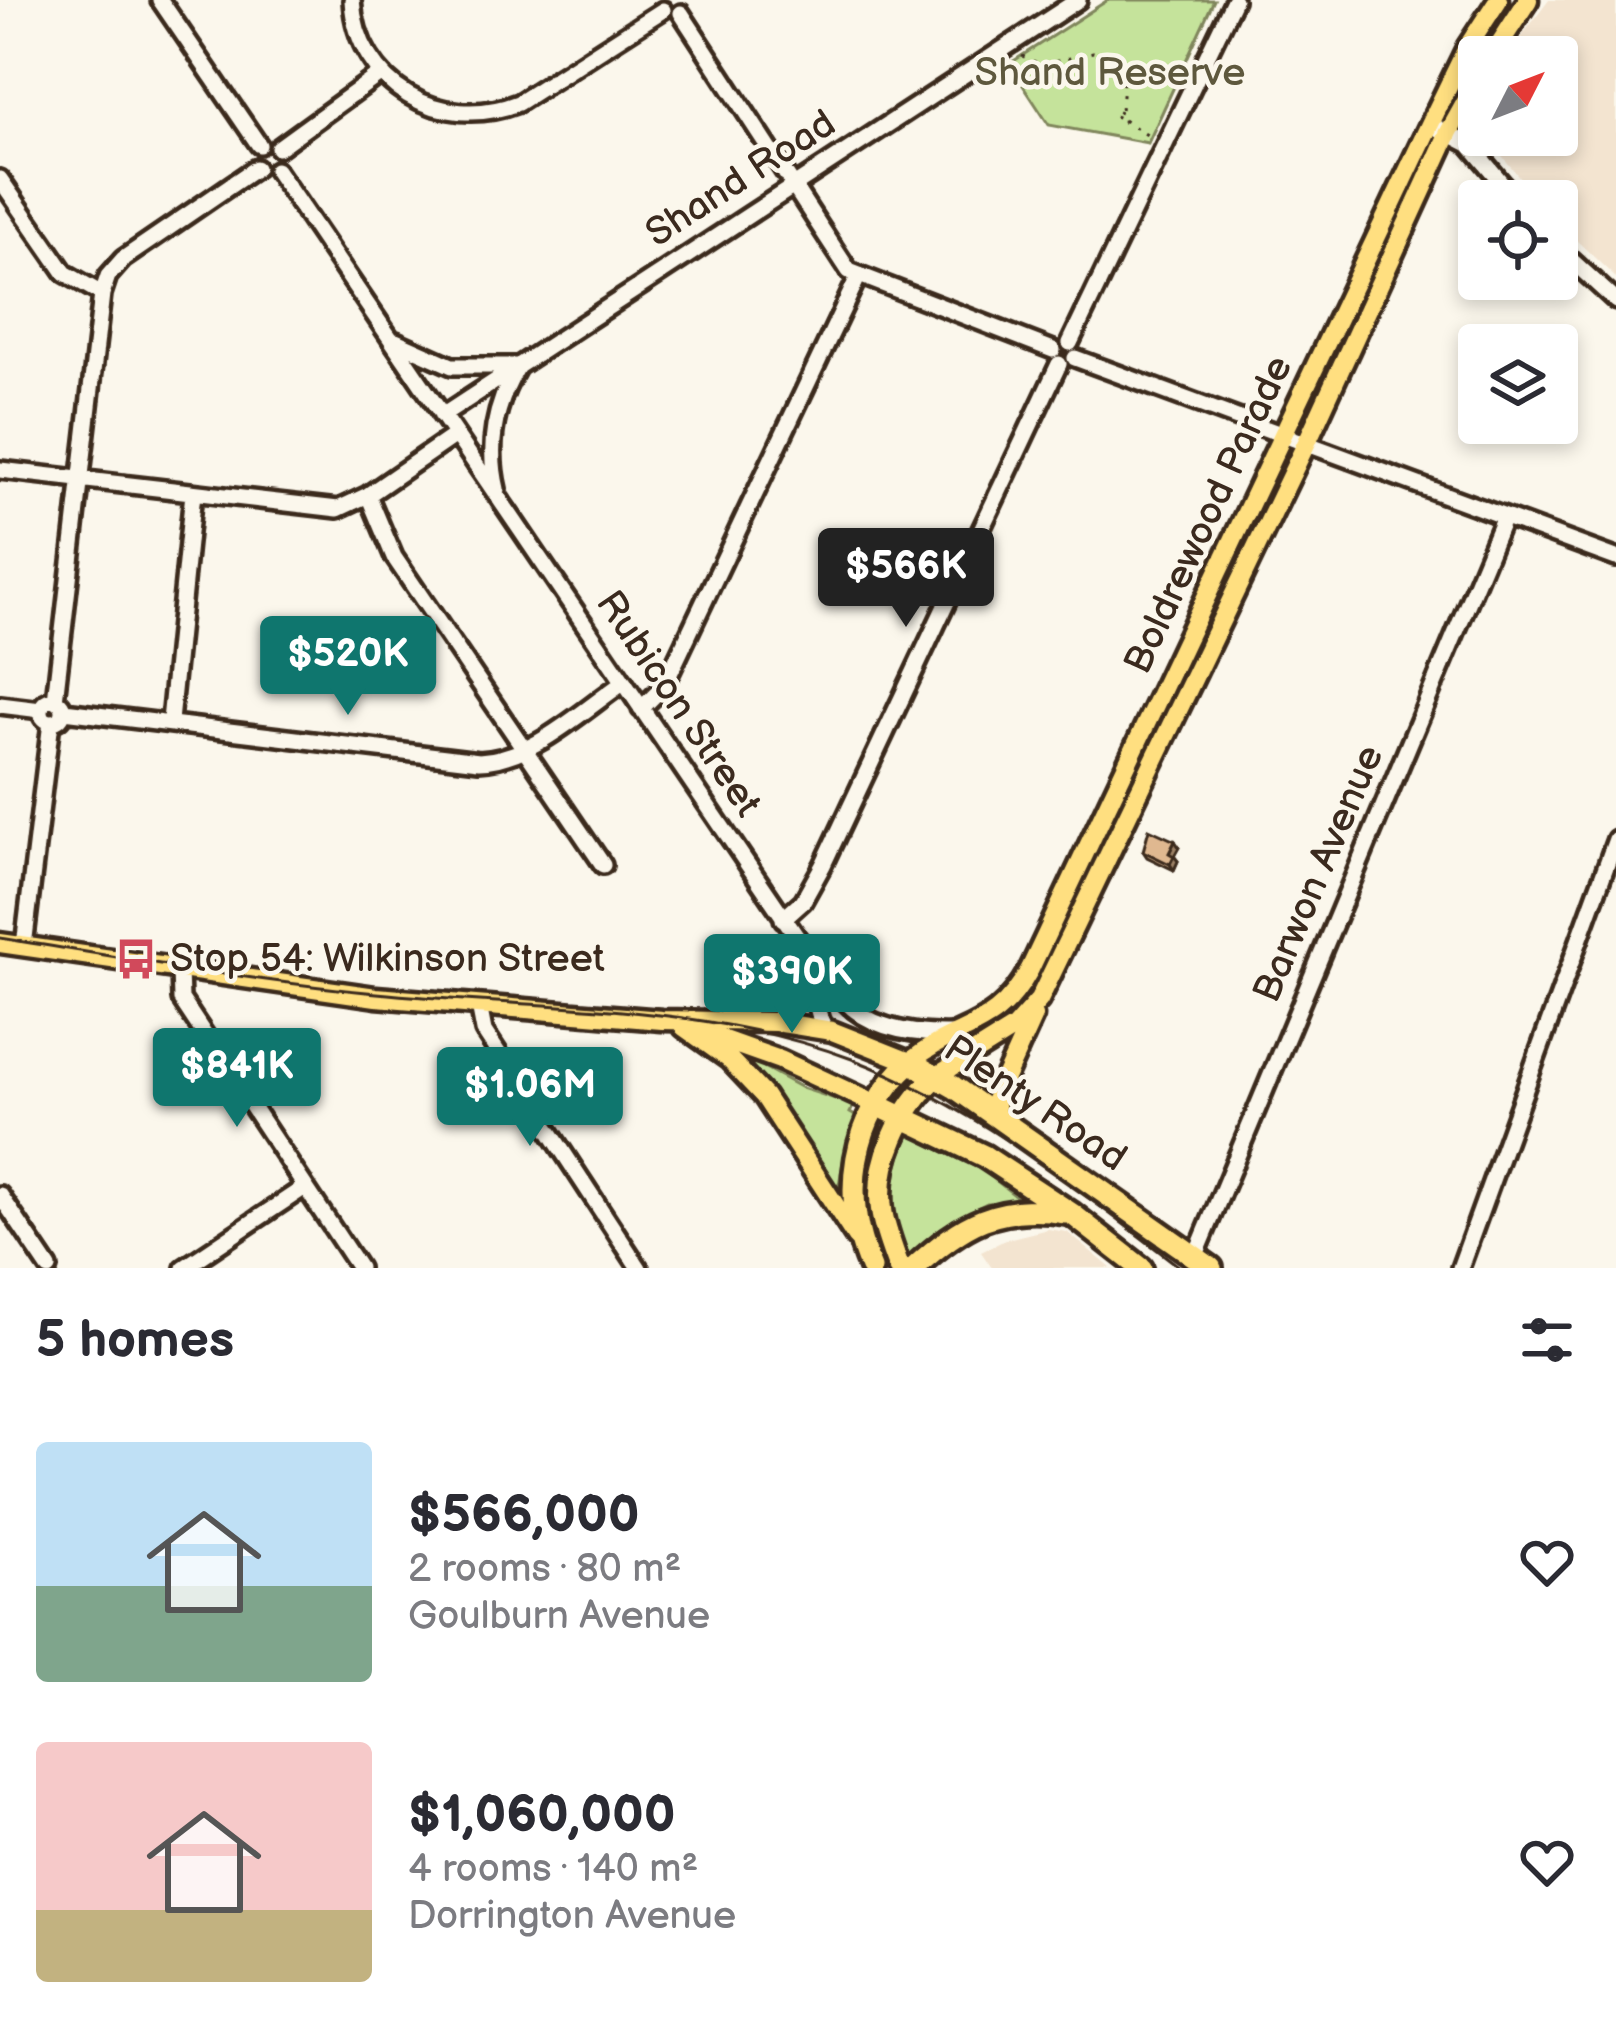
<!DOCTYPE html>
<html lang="en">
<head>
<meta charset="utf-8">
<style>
	body { margin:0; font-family:"Balsamiq Sans",sans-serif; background:#f7f7f7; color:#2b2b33; height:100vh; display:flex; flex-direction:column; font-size:45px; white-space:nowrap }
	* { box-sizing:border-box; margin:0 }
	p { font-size:39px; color:#7c7c81 }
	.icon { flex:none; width:66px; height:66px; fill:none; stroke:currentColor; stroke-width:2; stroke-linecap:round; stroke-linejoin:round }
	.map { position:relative; height:1268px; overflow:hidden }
	.sheet { display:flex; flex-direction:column; background:#fff; flex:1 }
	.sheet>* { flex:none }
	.needle { width:78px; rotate:48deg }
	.tools { position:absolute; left:1458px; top:36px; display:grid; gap:24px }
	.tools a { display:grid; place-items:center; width:120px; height:120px; border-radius:12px; background:#fff; box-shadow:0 6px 18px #0003; font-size:60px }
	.price { position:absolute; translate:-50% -102px; padding:0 27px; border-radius:12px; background:#0f766e; color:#fff; font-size:39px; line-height:78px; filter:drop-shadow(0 3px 6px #0008) }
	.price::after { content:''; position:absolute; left:50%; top:72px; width:36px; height:27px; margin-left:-18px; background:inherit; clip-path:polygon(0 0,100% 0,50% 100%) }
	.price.on { background:#222; color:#fff }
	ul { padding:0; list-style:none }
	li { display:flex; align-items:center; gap:36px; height:300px; padding:0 36px }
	li span { display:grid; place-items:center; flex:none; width:336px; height:240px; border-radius:12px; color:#555 }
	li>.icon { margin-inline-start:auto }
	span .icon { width:144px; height:144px; fill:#fffc; stroke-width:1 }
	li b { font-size:51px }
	h2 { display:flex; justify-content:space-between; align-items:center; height:144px; padding:0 36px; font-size:51px }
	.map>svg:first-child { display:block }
</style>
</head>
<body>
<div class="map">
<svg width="1616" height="1268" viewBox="0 0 1616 1268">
	<rect width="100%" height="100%" fill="#fbf7ec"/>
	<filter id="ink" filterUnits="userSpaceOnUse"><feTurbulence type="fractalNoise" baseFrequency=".00833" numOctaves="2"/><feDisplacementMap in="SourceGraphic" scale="24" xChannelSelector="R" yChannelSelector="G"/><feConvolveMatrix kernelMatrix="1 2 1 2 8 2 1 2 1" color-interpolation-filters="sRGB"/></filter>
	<g filter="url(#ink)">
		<!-- built -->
		<path fill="#f3e4d0" d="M1549 0H1616V278L1557 222V201H1539L1485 135H1557V57H1506Z
			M1048 1229 1067 1232 1111 1268H992L981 1252 1007 1239Z"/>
		<!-- green -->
		<path fill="#c5e39b" stroke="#80865c" stroke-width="3" d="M1108 0H1214L1148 143 1049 125 1009 64Z
			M740 1054 802 1088 854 1105 850 1113 857 1117 844 1156 838 1191 737 1058Z
			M909 1135 984 1171 1026 1204 987 1203 953 1220 904 1262C892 1213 887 1182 909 1135Z"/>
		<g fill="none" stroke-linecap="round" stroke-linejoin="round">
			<!-- minor casing -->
			<g stroke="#3b2a1e" stroke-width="24">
				<path id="minor" d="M160 0 259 145
					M352 0C357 86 441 133 518 103L663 10
					M681 13 849 271 1053 350
					M1430 124 1469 144 1517 201
					M278 148 380 74
					M276 170 805 949C816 975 811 1003 825 1029
					M0 179 65 273 102 294
					M1557 247 1616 301
					M396 341 452 366H516
					M1070 343 1234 0
					M1075 358 1616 558
					M442 416 1078 0
					M0 470 338 509 368 495 455 435
					M497 489C487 447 495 405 517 368
					M368 495 394 557 603 865
					M41 711a11 11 0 1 1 22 0a11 11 0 1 1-22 0Z
					M55 700 102 294 108 276 123 259 256 168
					M0 705 41 710
					M641 709 664 686 858 277
					M64 711 479 761C533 759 580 712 623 683
					M170 721 193 493
					M783 919 803 901 823 865 1059 364
					M24 946 51 722
					M810 956C823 970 833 987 846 1002 872 1030 918 1035 954 1034
					M180 970 181 999 359 1268
					M479 1005 484 1031 639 1268
					M776 1022 799 986 805 966
					M0 1195 49 1268
					M1195 1257 1504 517
					M184 1268 305 1187
					M1460 1268 1616 839"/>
			</g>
			<!-- major casing -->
			<g stroke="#3b2a1e" stroke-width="27">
				<path id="major" d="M1491 57 1528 0
					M0 943 376 997 662 1020 776 1022 832 1031 910 1062C958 1022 995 1034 1030 969L1430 124 1468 46 1498 0
					M684 1027 729 1059 764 1096 856 1237
					M704 1033 780 1060 877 1105
					M937 1076 1014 1028 1039 1000 1307 442 1449 132 1479 78
					M996 1117 995 1100 1033 1016"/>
			</g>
			<!-- highway casing -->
			<g stroke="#3b2a1e" stroke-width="30">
				<path id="highway" d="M877 1105 984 1156 1072 1214 1141 1268
					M871 1268C840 1197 851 1116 910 1062L954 1087 1211 1268
					M899 1268C893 1251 885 1231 882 1213 874 1164 901 1108 937 1076
					M914 1268C963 1223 998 1203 1066 1213"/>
			</g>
			<!-- path -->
			<path stroke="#3b2a1e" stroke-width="3" stroke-dasharray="3 9" stroke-linecap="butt" d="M1022 56 1042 65 1093 52 1108 57 1123 80 1121 112
				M1118 112 1124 114 1123 122 1115 119Z
				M1124 120 1153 139"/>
			<!-- minor -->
			<use href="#minor" stroke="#fbf7ec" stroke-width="15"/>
			<!-- major -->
			<use href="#major" stroke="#ffdf80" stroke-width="18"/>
			<!-- highway -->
			<use href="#highway" stroke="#ffdf80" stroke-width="21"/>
			<!-- tram -->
			<path stroke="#3b2a1e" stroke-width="3" d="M0 938C125 958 251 981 377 993 535 1009 702 1002 852 1059 973 1105 1079 1190 1181 1268"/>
		</g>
		<!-- wall -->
		<path fill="#c09e7c" stroke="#3b2a1e" stroke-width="3" d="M1175 841 1179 847 1174 856 1178 861 1174 870 1147 857 1143 851Z"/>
		<!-- shaded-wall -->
		<path fill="#9c8165" stroke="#3b2a1e" stroke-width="3" d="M1175 841 1179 847 1174 856 1178 861 1174 870 1170 864 1169 853Z"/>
		<!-- building -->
		<path fill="#dfb890" stroke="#3b2a1e" stroke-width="3" d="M1149 829 1175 841 1169 853 1174 856 1170 864 1143 851Z"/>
	</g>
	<!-- icons -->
	<defs>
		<g id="bus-bare" transform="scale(3.24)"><path d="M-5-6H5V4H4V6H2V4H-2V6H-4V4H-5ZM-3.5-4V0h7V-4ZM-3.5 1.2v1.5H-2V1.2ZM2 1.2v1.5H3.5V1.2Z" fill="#d1495b" stroke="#fbf7ec" stroke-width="2.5" paint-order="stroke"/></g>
	</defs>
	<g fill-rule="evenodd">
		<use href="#bus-bare" x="136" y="959"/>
	</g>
	<g text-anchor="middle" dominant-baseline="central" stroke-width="9" stroke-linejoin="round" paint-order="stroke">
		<!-- park labels -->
		<g font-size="39" fill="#5e583d" stroke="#fbf7ec">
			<text x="1110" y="73">Shand Reserve</text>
		</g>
		<!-- street labels -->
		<g font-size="39" fill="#3b2a1e" stroke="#fbf7ec">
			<text transform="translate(741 179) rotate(-33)">Shand Road</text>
			<text transform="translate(1209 515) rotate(-65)">Boldrewood Parade</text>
			<text transform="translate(678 704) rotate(56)">Rubicon Street</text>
			<text transform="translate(1319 874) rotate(-67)">Barwon Avenue</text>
			<text transform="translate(1035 1104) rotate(34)">Plenty Road</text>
		</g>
		<!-- poi labels -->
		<g font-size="39" fill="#3b2a1e" stroke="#fbf7ec" text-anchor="start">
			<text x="170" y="959">Stop 54: Wilkinson Street</text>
		</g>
	</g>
</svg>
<div class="tools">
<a><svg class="needle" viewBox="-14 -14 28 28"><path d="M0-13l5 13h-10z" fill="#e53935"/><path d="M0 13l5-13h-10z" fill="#7c7c81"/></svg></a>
<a><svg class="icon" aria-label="locate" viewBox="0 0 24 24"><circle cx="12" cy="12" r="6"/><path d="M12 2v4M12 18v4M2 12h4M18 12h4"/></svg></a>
<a><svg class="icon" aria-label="layers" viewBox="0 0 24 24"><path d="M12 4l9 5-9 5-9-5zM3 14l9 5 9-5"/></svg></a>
</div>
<b class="price on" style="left:906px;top:630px">$566K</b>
<b class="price" style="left:348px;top:718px">$520K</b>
<b class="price" style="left:792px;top:1036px">$390K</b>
<b class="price" style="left:237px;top:1130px">$841K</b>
<b class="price" style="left:530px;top:1149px">$1.06M</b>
</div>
<section class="sheet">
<h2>5 homes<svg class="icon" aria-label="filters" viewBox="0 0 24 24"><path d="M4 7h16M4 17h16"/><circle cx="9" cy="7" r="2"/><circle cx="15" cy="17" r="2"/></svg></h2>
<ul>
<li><span style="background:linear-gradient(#bfe0f5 60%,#7fa58c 0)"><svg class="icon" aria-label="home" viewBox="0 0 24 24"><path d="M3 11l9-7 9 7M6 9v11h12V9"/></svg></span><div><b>$566,000</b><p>2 rooms · 80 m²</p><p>Goulburn Avenue</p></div><svg class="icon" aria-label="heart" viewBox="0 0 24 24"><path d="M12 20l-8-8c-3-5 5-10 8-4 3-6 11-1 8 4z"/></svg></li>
<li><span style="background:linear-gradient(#f6c9c9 70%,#c2b280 0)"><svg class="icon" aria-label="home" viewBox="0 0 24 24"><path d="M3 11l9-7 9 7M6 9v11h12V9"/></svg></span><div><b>$1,060,000</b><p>4 rooms · 140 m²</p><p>Dorrington Avenue</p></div><svg class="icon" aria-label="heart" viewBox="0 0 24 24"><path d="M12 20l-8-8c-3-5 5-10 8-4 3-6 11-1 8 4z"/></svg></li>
</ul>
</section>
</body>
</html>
